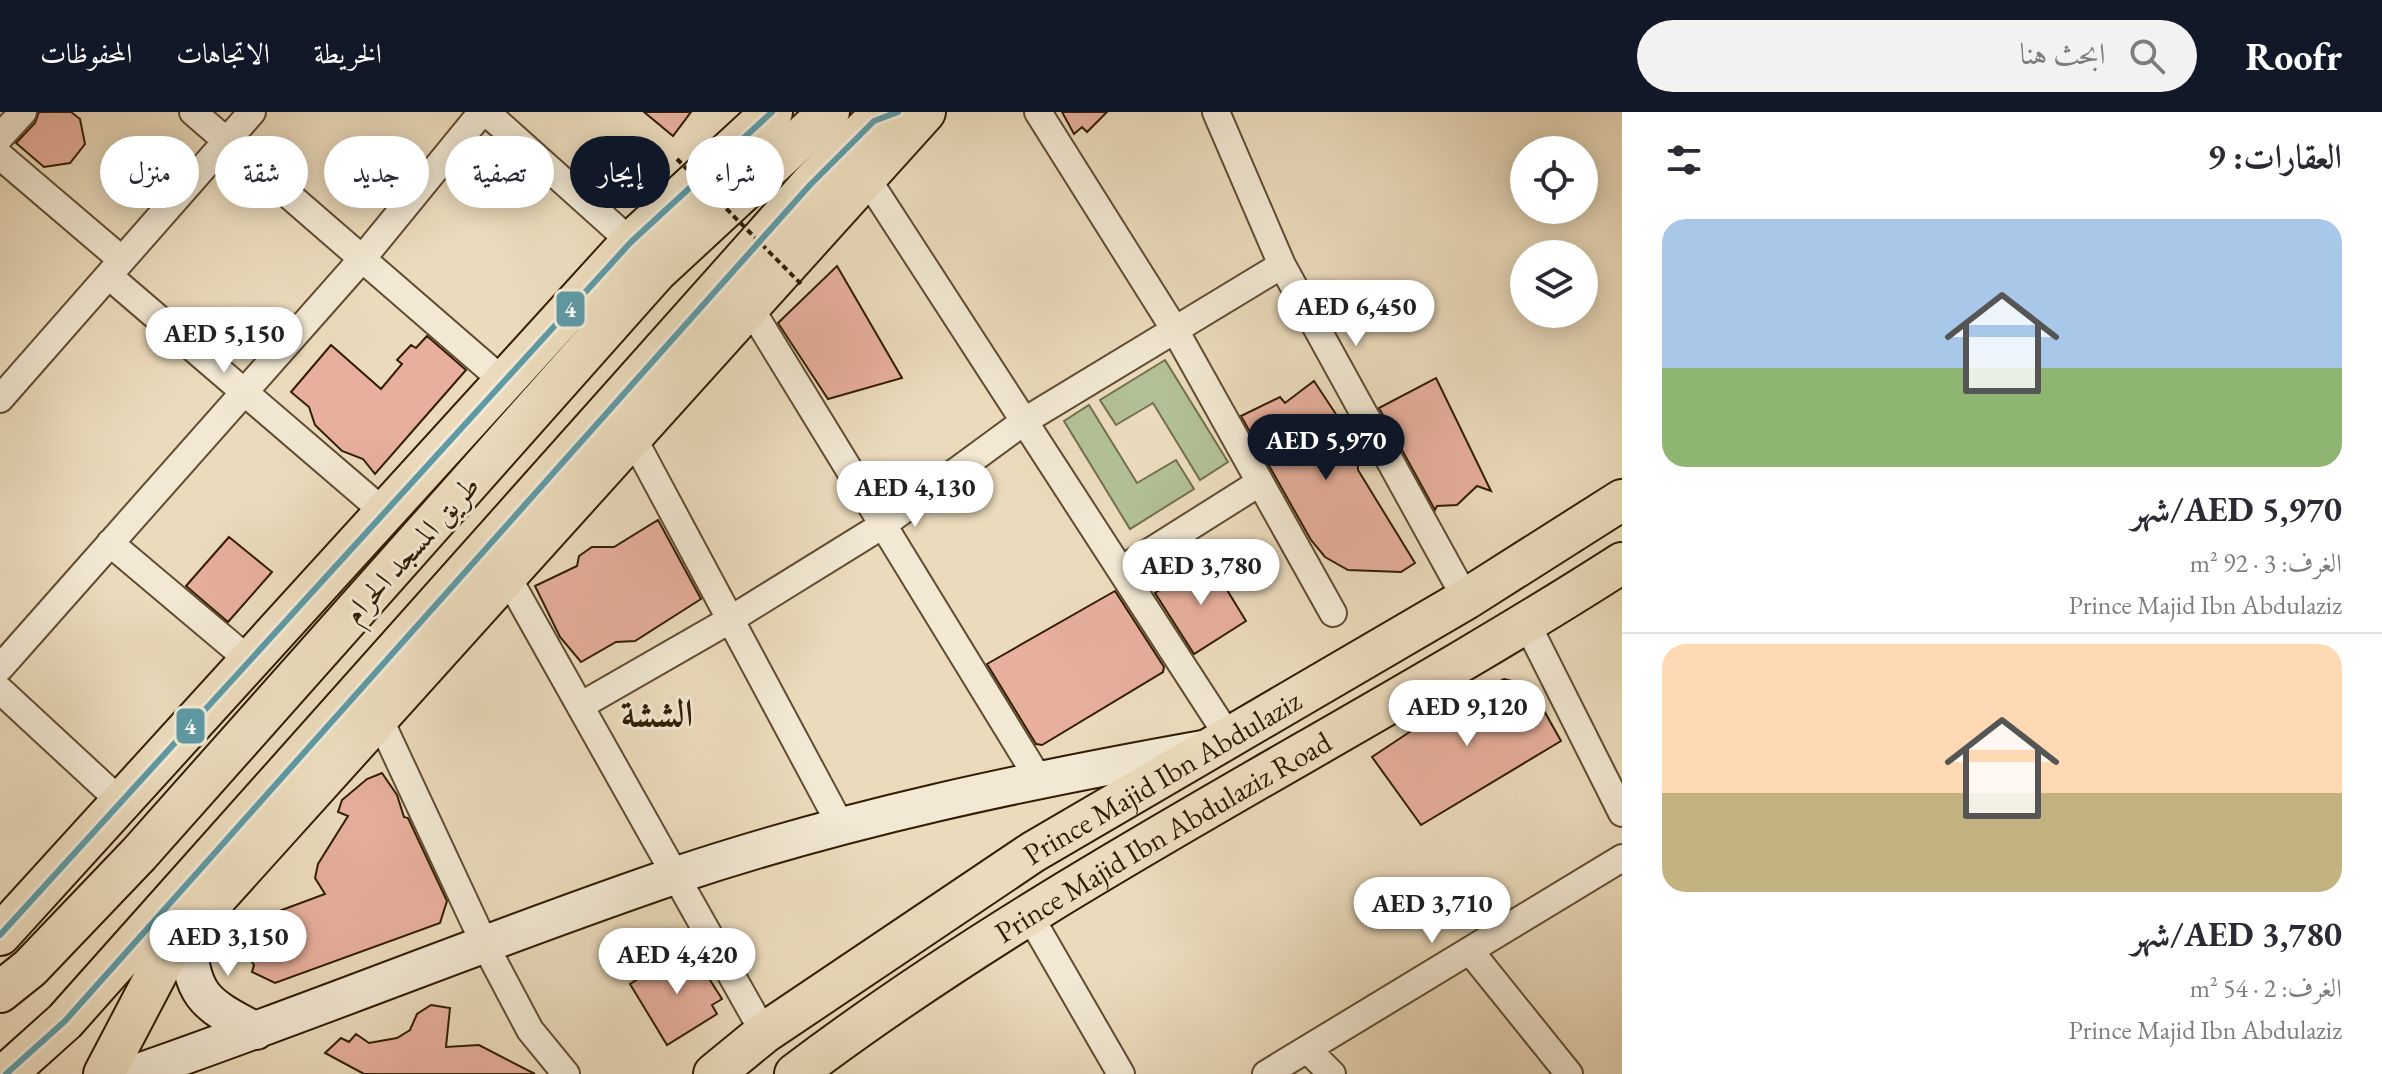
<!DOCTYPE html>
<html lang="ar">
<head>
<meta charset="utf-8">
<style>
	body { margin:0; font-family:"EB Garamond",Amiri,serif; background:#f2f2f3; color:#2b2b33; direction:rtl; height:100vh; display:flex; flex-direction:column; font-size:30px; white-space:nowrap }
	* { box-sizing:border-box; margin:0 }
	p { font-size:26px; color:#7c7c81 }
	.icon { flex:none; width:44px; height:44px; fill:none; stroke:currentColor; stroke-width:2; stroke-linecap:round; stroke-linejoin:round }
	.map { position:relative; flex:1; overflow:hidden; direction:ltr }
	.drawer { display:flex; flex-direction:column; background:#fff; width:760px }
	.drawer>* { flex:none }
	.guide { position:absolute; left:24px; top:24px; width:760px; height:72px; direction:rtl; display:flex; gap:16px }
	.fabs { position:absolute; left:1510px; top:24px; display:grid; gap:16px }
	.fabs a { display:grid; place-items:center; width:88px; height:88px; border-radius:50%; background:#fff; box-shadow:0 4px 20px #0003; font-size:40px }
	.price { position:absolute; translate:-50% -68px; padding:0 18px; border-radius:28px; background:#fff; color:#222; font-size:26px; line-height:52px; filter:drop-shadow(0 2px 4px #0008) }
	.price::after { content:''; position:absolute; left:50%; top:48px; width:24px; height:18px; margin-left:-12px; background:inherit; clip-path:polygon(0 0,100% 0,50% 100%) }
	.price.current { background:#111827; color:#fff }
	ul { padding:0; list-style:none }
	li { display:grid; align-content:center; gap:16px; height:424px; padding:0 40px }
	li+li { border-top:2px solid #e1e1e2 }
	li span { display:grid; place-items:center; height:248px; border-radius:24px; color:#555 }
	li>.icon { margin-inline-start:auto }
	span .icon { width:144px; height:144px; fill:#fffc; stroke-width:1 }
	li b { font-size:34px }
	h2 { display:flex; justify-content:space-between; align-items:center; height:96px; padding:0 40px; font-size:34px }
	.chip { padding:0 28px; border-radius:36px; background:#fff; box-shadow:0 4px 20px #0003; font-size:28px; line-height:72px }
	.chip.current { background:#111827; color:#fff }
	header { display:flex; align-items:center; gap:48px; box-sizing:border-box; height:112px; padding:0 40px; background:#111827; color:#fff }
	header strong { font-size:38px }
	nav { display:flex; gap:44px; margin-inline-start:auto; font-size:28px }
	.search { width:560px; height:72px; background:#f2f2f3; display:flex; align-items:center; gap:20px; box-sizing:border-box; padding:0 28px; border-radius:44px; color:#7c7c81; font-size:30px }
	main { display:flex; flex:1; min-height:0 }
	.map>svg:first-child { display:block }
</style>
</head>
<body>
<header>
<strong>Roofr</strong>
<div class="search"><svg class="icon" aria-label="search" viewBox="0 0 24 24"><circle cx="10" cy="10" r="6"/><path d="M15 15l6 6"/></svg>ابحث هنا</div>
<nav><a>الخريطة</a><a>الاتجاهات</a><a>المحفوظات</a></nav>
</header>
<main>
<section class="drawer">
<h2>العقارات: 9<svg class="icon" aria-label="filters" viewBox="0 0 24 24"><path d="M4 7h16M4 17h16"/><circle cx="9" cy="7" r="2"/><circle cx="15" cy="17" r="2"/></svg></h2>
<ul>
<li><span style="background:linear-gradient(#a9c7e8 60%,#8fb573 0)"><svg class="icon" aria-label="home" viewBox="0 0 24 24"><path d="M3 11l9-7 9 7M6 9v11h12V9"/></svg></span><div><b>AED 5,970/شهر</b><p>الغرف: 3 · 92 m²</p><p>Prince Majid Ibn Abdulaziz</p></div></li>
<li><span style="background:linear-gradient(#ffd9b3 60%,#c2b280 0)"><svg class="icon" aria-label="home" viewBox="0 0 24 24"><path d="M3 11l9-7 9 7M6 9v11h12V9"/></svg></span><div><b>AED 3,780/شهر</b><p>الغرف: 2 · 54 m²</p><p>Prince Majid Ibn Abdulaziz</p></div></li>
</ul>
</section>
<div class="map">
<svg width="1622" height="962" viewBox="0 0 1622 962">
	<rect width="100%" height="100%" fill="#ebdbbc"/>
	<filter id="stains"><feTurbulence type="fractalNoise" baseFrequency=".0025" numOctaves="4"/><feColorMatrix values="0 0 0 0 .2 0 0 0 0 .09 0 0 0 0 .02 0 0 0 .5 -.17"/></filter>
	<radialGradient id="worn" r=".72"><stop offset=".6" stop-color="#630" stop-opacity="0"/><stop offset="1" stop-color="#630" stop-opacity=".3"/></radialGradient>
	<!-- green -->
	<path fill="#b2c195" stroke="#726f4c" stroke-width="2" d="M1165 248 1228 350 1200 368 1153 291 1116 313 1100 288Z
		M1089 293 1137 371 1176 348 1194 377 1130 417 1064 309Z"/>
	<!-- building -->
	<path fill="#e7af9c" stroke="#321d03" stroke-width="2" d="M39 0H71L80 7 85 32 70 51 44 55 16 31 35 11Z
		M644 0H691L673 24Z
		M1062 0H1107L1087 20 1082 15 1074 22Z
		M837 154 902 266 828 287 778 211Z
		M427 224 466 258 375 362 363 347 342 339 315 313 309 295 291 280 331 233 381 277 402 252 397 248 411 233 416 236Z
		M1436 266 1491 379 1477 374 1457 393 1437 394 1435 398 1379 296Z
		M1314 269 1357 334 1358 358 1415 451 1401 460 1348 458 1325 445 1311 428 1241 304 1280 285 1285 291Z
		M658 408 701 487 635 529 616 530 581 550 560 525 535 474 577 454 579 444 592 435H614Z
		M229 425 272 460 228 510 186 474Z
		M1208 447 1246 509 1194 542 1155 481Z
		M1115 479 1164 555 1163 560 1042 633 1036 632 987 552Z
		M1504 567 1523 572 1534 581 1561 629 1421 713 1372 645 1441 599Z
		M382 661 397 683 404 705 408 706 447 789 440 811 275 871 252 860 254 853 244 838 249 834 248 821 263 811V805L325 782 315 766 318 752 348 704 338 700 342 688 367 667Z
		M689 835 722 887 712 893 717 902 667 933 630 872Z
		M431 893 450 896 446 935 479 933 535 962H364L325 941 341 926 349 930 356 922 369 931 397 926 410 918 417 902Z"/>
	<g fill="none" stroke-linecap="round" stroke-linejoin="round">
		<!-- street casing -->
		<g stroke="#604c31" stroke-width="30">
			<path id="street" d="M193 0 502 268
				M486 0 631 130
				M1038 0 1175 218 1333 501
				M1216 0 1282 153 1466 487
				M0 25 23 0
				M0 44 122 148
				M866 65 1230 627
				M109 164 384 400
				M749 194 1038 666
				M0 287 252 0
				M632 324 841 714
				M110 431 250 549
				M1121 458 1259 371
				M507 464 764 921
				M1527 512 1622 701
				M0 556 362 147 482 0
				M0 578 122 691
				M580 594 728 509 883 413 1026 308 1282 153
				M379 606 485 833 530 918 566 962
				M1028 801 1121 962
				M1470 839 1569 962
				M1308 938 1332 962
				M1266 962 1622 746"/>
		</g>
		<!-- secondary casing -->
		<g stroke="#321d03" stroke-width="40">
			<path id="secondary" d="M187 819C192 884 201 890 256 919
				M133 962C315 899 492 826 674 764 847 706 1024 669 1203 637"/>
		</g>
		<!-- primary casing -->
		<g stroke="#321d03" stroke-width="44">
			<g id="primary">
				<path d="M0 823 631 130 772 0"/>
				<path d="M0 880 30 856 139 742 657 159 829 0"/>
				<path d="M6 962 65 909 810 73 883 0"/>
				<path d="M104 962 169 838 925 0"/>
				<path id="s1" d="M714 962 764 921 1033 740 1466 487 1622 388"/>
				<path id="s2" d="M795 962C1054 766 1349 626 1622 451"/>
			</g>
		</g>
		<!-- street -->
		<use href="#street" stroke="#f2e8d3" stroke-width="26"/>
		<!-- secondary -->
		<use href="#secondary" stroke="#f2e8d3" stroke-width="36"/>
		<!-- primary -->
		<use href="#primary" stroke="#ebdbbc" stroke-width="40"/>
		<!-- path-bridge -->
		<path stroke="#321d03" stroke-width="4" stroke-dasharray="6 4" stroke-linecap="butt" d="M677 47 803 174"/>
		<!-- bus-1 casing -->
		<g stroke="#f2e8d3" stroke-width="12">
			<path id="bus-1" d="M0 823 631 130 772 0
				M6 962 65 909 810 73 874 9 898 0"/>
		</g>
		<!-- bus-1 -->
		<use href="#bus-1" stroke="#5e9aa6" stroke-width="6"/>
	</g>
	<g text-anchor="middle" dominant-baseline="central" stroke-width="6" stroke-linejoin="round" paint-order="stroke">
		<!-- street labels -->
		<g font-size="30" fill="#321d03" stroke="#f2e8d3">
			<text transform="translate(411 437) rotate(-48)">طريق المسجد الحرام</text>
			<text stroke="none"><textPath href="#s1" startOffset="538">Prince Majid Ibn Abdulaziz</textPath></text>
			<text stroke="none"><textPath href="#s2" startOffset="438">Prince Majid Ibn Abdulaziz Road</textPath></text>
		</g>
		<!-- district labels -->
		<g font-size="38" font-weight="bold" fill="#321d03" stroke="#f2e8d3">
			<text x="657" y="600">الششة</text>
		</g>
	</g>
	<g stroke="#f2e8d3" stroke-width="3">
		<rect x="555" y="178" width="31" height="38" rx="8" fill="#5e9aa6"/>
		<rect x="175" y="595" width="31" height="38" rx="8" fill="#5e9aa6"/>
	</g>
	<g font-size="22" text-anchor="middle" font-weight="bold" fill="#fff">
		<text x="570" y="205">4</text>
		<text x="190" y="622">4</text>
	</g>
	<rect width="100%" height="100%" filter="url(#stains)"/>
	<rect width="100%" height="100%" fill="url(#worn)"/>
</svg>
<div class="fabs">
<a><svg class="icon" aria-label="locate" viewBox="0 0 24 24"><circle cx="12" cy="12" r="6"/><path d="M12 2v4M12 18v4M2 12h4M18 12h4"/></svg></a>
<a><svg class="icon" aria-label="layers" viewBox="0 0 24 24"><path d="M12 4l9 5-9 5-9-5zM3 14l9 5 9-5"/></svg></a>
</div>
<b class="price" style="left:1356px;top:236px">AED 6,450</b>
<b class="price" style="left:224px;top:263px">AED 5,150</b>
<b class="price current" style="left:1326px;top:370px">AED 5,970</b>
<b class="price" style="left:915px;top:417px">AED 4,130</b>
<b class="price" style="left:1201px;top:495px">AED 3,780</b>
<b class="price" style="left:1467px;top:636px">AED 9,120</b>
<b class="price" style="left:1432px;top:833px">AED 3,710</b>
<b class="price" style="left:228px;top:866px">AED 3,150</b>
<b class="price" style="left:677px;top:884px">AED 4,420</b>
<div class="guide">
<a class="chip">شراء</a>
<a class="chip current">إيجار</a>
<a class="chip">تصفية</a>
<a class="chip">جديد</a>
<a class="chip">شقة</a>
<a class="chip">منزل</a>
</div>
</div>
</main>
</body>
</html>
